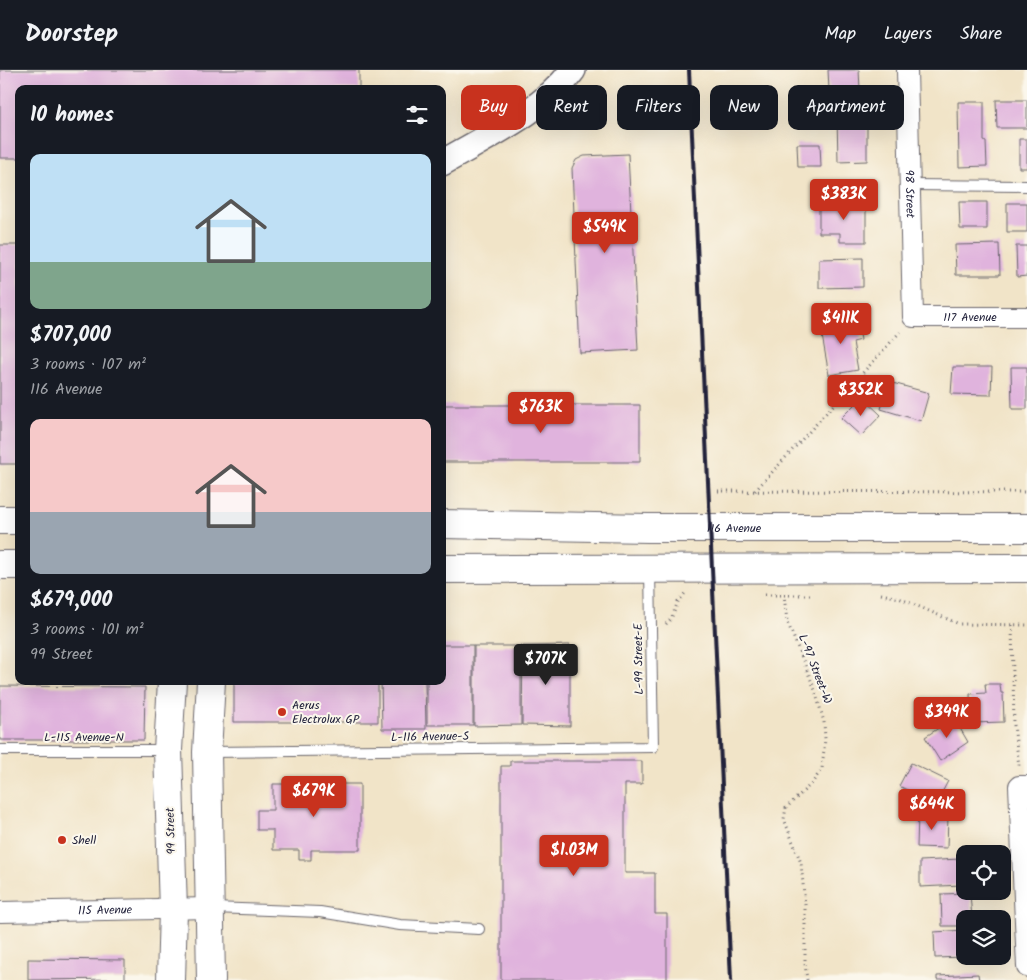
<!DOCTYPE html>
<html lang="en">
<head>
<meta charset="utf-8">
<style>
	body { margin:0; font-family:Kalam,sans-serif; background:#20242c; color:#f1f3f6; height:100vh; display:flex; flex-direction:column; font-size:19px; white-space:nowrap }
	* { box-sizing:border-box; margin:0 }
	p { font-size:16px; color:#9ea1a6 }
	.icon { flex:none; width:28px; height:28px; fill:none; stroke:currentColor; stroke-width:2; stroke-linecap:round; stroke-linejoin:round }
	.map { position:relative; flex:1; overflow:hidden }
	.sheet { position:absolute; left:15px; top:15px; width:431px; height:600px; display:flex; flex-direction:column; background:#171b24; border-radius:10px; box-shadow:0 5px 20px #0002 }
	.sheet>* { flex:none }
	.banner { position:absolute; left:461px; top:15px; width:475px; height:45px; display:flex; gap:10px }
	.fabs { position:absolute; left:956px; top:775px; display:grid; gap:10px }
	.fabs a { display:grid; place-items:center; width:55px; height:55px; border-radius:10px; background:#171b24; box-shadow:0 5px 20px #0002; font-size:25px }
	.price { position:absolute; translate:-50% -42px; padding:0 11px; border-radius:5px; background:#c8321e; color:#fff; font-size:16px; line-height:32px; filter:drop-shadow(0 1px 2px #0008) }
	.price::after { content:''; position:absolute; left:50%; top:30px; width:15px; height:11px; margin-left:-8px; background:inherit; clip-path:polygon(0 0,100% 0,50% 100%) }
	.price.active { background:#222; color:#fff }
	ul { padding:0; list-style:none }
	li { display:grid; align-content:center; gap:10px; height:265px; padding:0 15px }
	li span { display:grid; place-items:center; height:155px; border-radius:10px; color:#555 }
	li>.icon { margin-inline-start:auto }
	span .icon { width:90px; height:90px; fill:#fffc; stroke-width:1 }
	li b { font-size:21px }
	h2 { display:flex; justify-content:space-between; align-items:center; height:60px; padding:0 15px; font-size:21px }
	.chip { padding:0 18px; border-radius:10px; background:#171b24; box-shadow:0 5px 20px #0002; font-size:18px; line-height:45px }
	.chip.active { background:#c8321e; color:#fff }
	header { display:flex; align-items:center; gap:30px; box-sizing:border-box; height:70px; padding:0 25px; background:#171b24; border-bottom:1px solid #363941 }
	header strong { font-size:24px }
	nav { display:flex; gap:28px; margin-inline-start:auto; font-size:18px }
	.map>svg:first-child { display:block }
</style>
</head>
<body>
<header>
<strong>Doorstep</strong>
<nav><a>Map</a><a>Layers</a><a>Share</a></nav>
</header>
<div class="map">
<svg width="1027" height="910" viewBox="0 0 1027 910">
	<rect width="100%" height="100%" fill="#fbf7ec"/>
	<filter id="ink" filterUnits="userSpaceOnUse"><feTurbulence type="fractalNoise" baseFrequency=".02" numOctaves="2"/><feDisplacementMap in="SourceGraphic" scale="10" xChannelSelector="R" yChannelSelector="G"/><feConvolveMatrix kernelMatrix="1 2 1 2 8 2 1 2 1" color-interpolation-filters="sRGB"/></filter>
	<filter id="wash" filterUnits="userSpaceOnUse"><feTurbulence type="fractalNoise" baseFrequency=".0096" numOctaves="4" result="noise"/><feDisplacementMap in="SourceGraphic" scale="20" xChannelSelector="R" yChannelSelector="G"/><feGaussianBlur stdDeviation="1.12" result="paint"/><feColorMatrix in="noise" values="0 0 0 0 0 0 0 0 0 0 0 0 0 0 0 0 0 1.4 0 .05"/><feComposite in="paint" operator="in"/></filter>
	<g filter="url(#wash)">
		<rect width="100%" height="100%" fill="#f1e4c8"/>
		<g id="blocks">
			<!-- building -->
			<path fill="#e0b3dd" d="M0 0H359V19H19V88H0Z
				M828 0H859L861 38 830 40Z
				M996 30H1027V58H997Z
				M958 32H984V71L986 72 987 96 959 97Z
				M837 46H867V91L838 92Z
				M1019 69H1027V98H1019Z
				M797 74H820L821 97H798Z
				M628 84 638 280 580 283 572 98 576 90 584 86Z
				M959 132H987V159H960Z
				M819 133H866V172H840V163H819Z
				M1007 133H1027V162H1007Z
				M999 174 1000 205H956L955 175Z
				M0 175H19V394H0Z
				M1016 176H1027V206L1017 207Z
				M863 188V217L819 218V189Z
				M857 247 861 270 853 272 858 300 829 305 820 254Z
				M953 297H992L991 325 951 324Z
				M1011 297H1027V339H1012Z
				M889 312 929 323 921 351 881 339Z
				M862 327 881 345 861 366 841 348Z
				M442 335H640V392H442Z
				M442 575H473V655H427V611H442Z
				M570 575V656L522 655 523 576Z
				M474 576H521V655L474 656Z
				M234 611H378V652H234Z
				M381 611H425L426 659H382Z
				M985 614H1000L1001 623H1003L1004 652 971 653 970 624 986 623Z
				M0 616 145 617 144 670H0Z
				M954 648 968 672 940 691 925 667Z
				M510 691H642V714H625V803H655V844H667V910H501V696H510Z
				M911 693 948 711 936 734 899 716Z
				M273 714H360V780H311V790H299V780H273V760H257V740H273Z
				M918 744 948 746 947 778 917 777Z
				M960 789 961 815 920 817V791Z
				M970 823 972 849H965V856H942L941 824Z
				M965 860V887L935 888 934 862Z
				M28 889 125 890V909L28 910Z
				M978 904 979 910H937V906Z"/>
		</g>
	</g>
	<g filter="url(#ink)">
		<use href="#blocks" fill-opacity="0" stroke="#6a666c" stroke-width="1"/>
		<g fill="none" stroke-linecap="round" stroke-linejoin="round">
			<!-- service casing -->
			<g stroke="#6a666c" stroke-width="12">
				<path id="service" d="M909 115 1027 116
					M0 680H167
					M208 682 653 677 650 499
					M212 838 320 842 400 855 479 859"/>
			</g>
			<!-- minor casing -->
			<g stroke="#6a666c" stroke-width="22">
				<g id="minor">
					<path id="s1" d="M907 0 913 247H1027"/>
					<path d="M1027 716H1019L1027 897"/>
					<path id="s2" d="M0 842 211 838"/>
				</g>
			</g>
			<!-- tertiary casing -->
			<g stroke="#6a666c" stroke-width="28">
				<path id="tertiary" d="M442 93C486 67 543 41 573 0"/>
			</g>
			<!-- secondary casing -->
			<g stroke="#6a666c" stroke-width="30">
				<g id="secondary">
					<path d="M0 450H19"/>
					<path id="s3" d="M442 454 648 458H1027"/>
					<path d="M0 495H19"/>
					<path d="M442 499 1027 498"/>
					<path d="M171 910 173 840 168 680 172 611"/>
					<path d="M211 910 207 682 211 611"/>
				</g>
			</g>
			<!-- path -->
			<path stroke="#6a666c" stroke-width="3" stroke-dasharray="1 4" stroke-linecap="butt" d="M708 421 1027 422
				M755 421 900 262
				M881 524 899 528 959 554 1027 555
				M765 525H784
				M666 554 671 549 678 532 686 522
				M1012 555 1014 655 1019 696
				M807 910 805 894V835L801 793 784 749 786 738 812 713 822 699 825 669 824 652 815 620 787 551 784 525H812"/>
			<!-- service -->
			<use href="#service" stroke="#fff" stroke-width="10"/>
			<!-- minor -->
			<use href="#minor" stroke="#fff" stroke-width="20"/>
			<!-- tertiary -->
			<use href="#tertiary" stroke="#fff" stroke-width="25"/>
			<!-- secondary -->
			<use href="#secondary" stroke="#fff" stroke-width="28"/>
			<!-- rail -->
			<path stroke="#22223b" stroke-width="4" d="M689 0 731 910"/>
		</g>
	</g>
	<!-- markers -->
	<g fill="#c8321e" stroke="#fbf7ec" stroke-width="2">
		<circle cx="282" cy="642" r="5"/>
		<circle cx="62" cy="770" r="5"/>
	</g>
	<g text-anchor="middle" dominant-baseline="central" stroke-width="4" stroke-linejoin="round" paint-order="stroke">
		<!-- street labels -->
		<g font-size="12" fill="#22223b" stroke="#fbf7ec">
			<text stroke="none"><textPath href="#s1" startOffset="124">98 Street</textPath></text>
			<text stroke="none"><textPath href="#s1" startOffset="304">117 Avenue</textPath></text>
			<text stroke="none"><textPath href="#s3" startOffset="292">116 Avenue</textPath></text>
			<text transform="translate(639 589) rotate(-91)">L-99 Street-E</text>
			<text transform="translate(815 599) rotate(69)">L-97 Street-W</text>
			<text x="84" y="667">L-115 Avenue-N</text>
			<text transform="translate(430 667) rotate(-1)">L-116 Avenue-S</text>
			<text transform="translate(171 761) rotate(-92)">99 Street</text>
			<text stroke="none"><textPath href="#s2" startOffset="105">115 Avenue</textPath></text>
		</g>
		<!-- poi labels -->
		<g font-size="12" fill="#22223b" stroke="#fbf7ec" text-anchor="start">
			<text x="292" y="635">Aerus<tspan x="292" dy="14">Electrolux GP</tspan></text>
			<text x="72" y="770">Shell</text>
		</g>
	</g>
</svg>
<div class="fabs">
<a><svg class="icon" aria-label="locate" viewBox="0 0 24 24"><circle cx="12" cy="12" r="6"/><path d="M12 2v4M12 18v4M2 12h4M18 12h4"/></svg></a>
<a><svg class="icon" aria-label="layers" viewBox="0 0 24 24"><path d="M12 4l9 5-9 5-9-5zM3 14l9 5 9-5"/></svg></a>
</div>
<b class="price" style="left:844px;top:151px">$383K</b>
<b class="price" style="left:605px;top:184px">$549K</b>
<b class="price" style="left:841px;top:275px">$411K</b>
<b class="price" style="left:861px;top:347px">$352K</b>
<b class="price" style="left:541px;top:364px">$763K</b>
<b class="price active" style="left:546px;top:616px">$707K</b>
<b class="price" style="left:947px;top:669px">$349K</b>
<b class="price" style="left:314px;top:748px">$679K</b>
<b class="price" style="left:932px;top:761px">$644K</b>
<b class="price" style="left:574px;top:807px">$1.03M</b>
<div class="banner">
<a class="chip active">Buy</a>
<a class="chip">Rent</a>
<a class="chip">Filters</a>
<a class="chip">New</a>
<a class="chip">Apartment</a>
</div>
<section class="sheet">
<h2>10 homes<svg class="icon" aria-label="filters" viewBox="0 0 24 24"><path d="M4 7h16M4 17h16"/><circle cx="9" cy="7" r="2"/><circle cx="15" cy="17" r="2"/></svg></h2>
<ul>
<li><span style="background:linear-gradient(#bfe0f5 70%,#7fa58c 0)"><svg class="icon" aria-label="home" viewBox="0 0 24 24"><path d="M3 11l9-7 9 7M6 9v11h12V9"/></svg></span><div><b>$707,000</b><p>3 rooms · 107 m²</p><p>116 Avenue</p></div></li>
<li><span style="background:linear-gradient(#f6c9c9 60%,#9aa5b1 0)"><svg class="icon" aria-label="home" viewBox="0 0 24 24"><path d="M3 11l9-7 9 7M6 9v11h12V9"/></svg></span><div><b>$679,000</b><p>3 rooms · 101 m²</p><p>99 Street</p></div></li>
</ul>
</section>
</div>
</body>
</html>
